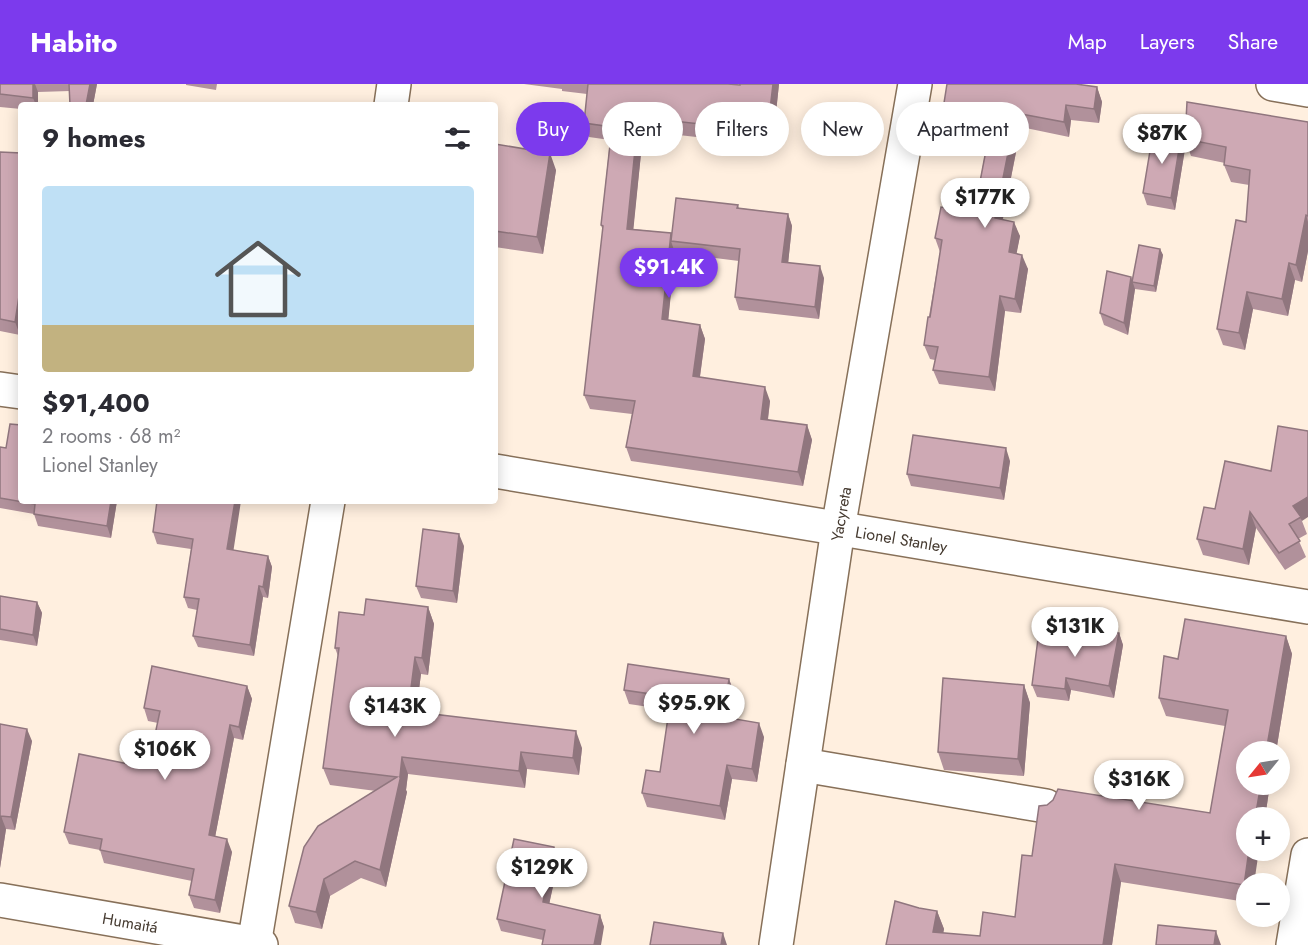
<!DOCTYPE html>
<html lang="en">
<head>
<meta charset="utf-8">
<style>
	body { margin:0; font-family:Jost,sans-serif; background:#f7f7f7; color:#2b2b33; height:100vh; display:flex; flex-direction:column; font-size:22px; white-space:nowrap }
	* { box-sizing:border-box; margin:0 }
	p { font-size:20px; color:#7c7c81 }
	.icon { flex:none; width:33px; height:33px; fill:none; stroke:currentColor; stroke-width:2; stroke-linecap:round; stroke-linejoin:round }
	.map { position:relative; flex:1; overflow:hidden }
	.panel { position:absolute; left:18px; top:18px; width:480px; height:402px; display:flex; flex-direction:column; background:#fff; border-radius:6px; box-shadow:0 3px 15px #0003 }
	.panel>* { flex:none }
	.banner { position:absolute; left:516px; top:18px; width:570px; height:54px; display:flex; gap:12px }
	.needle { width:39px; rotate:240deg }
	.controls { position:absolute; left:1236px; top:657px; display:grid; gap:12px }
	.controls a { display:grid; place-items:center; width:54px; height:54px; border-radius:50%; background:#fff; box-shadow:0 3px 15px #0003; font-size:30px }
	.price { position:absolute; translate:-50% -51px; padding:0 14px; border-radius:21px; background:#fff; color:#222; font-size:20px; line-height:39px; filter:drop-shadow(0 2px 3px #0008) }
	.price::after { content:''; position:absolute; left:50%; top:36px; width:18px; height:14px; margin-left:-9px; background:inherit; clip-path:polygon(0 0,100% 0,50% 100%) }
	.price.current { background:#7c3aed; color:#fff }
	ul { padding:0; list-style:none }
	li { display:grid; align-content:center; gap:12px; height:318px; padding:0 24px }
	li span { display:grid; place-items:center; height:186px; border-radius:6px; color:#555 }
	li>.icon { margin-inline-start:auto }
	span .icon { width:108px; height:108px; fill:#fffc; stroke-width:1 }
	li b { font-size:26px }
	h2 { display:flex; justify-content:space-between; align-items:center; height:72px; padding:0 24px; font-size:26px }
	.pill { padding:0 21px; border-radius:27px; background:#fff; box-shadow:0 3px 15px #0003; font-size:21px; line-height:54px }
	.pill.current { background:#7c3aed; color:#fff }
	header { display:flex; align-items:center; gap:36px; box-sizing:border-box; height:84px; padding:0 30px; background:#7c3aed; color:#fff }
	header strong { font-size:28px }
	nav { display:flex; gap:33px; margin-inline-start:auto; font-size:21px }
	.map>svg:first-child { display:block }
</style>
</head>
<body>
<header>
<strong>Habito</strong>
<nav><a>Map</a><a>Layers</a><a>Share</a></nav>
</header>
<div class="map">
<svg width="1308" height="861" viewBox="0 0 1308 861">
	<rect width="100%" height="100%" fill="#ffefdf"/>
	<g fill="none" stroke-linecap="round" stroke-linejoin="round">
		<!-- minor casing -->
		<g stroke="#877059" stroke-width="36">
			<g id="minor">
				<path d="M1273 0 1308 6"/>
				<path d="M391 21 394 0"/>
				<path d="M0 305 21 308"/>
				<path id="s1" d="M495 387 1308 523"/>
				<path d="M803 681 1046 722"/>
				<path id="s2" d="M0 816 261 861"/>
				<path d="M254 861 328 417"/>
				<path id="s3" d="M776 861 838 445 915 0"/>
				<path d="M1293 861 1308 771"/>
			</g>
		</g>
		<!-- minor -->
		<use href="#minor" stroke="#fff" stroke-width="33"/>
	</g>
	<!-- wall -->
	<path fill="#b1919b" d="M0 0H97L93 21H70V7L38 8V21H21V25L0 23Z
		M186 0H217L216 6 186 1Z
		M524 0H728L740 1 779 0 773 57 732 52V57L652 48 650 61 642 60 633 145 671 149 672 152 738 121 739 124 788 130 792 142 788 179 824 194 819 235 739 226 735 213 739 177 675 169 668 236 700 241 705 255 700 293 770 317 768 336 807 341 812 356 803 402 631 377 626 363 632 330 590 325 584 311 603 147 601 141 610 56 589 53 584 39 587 10 562 7V5Z
		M1097 3 1102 18 1099 39 1071 36 1069 53 1021 43 1003 135 1020 152 1016 170 1028 185 1021 229 1005 227 995 307 939 300 933 286 935 276 930 275 924 261 940 168 935 154 974 129 990 43 949 34 944 19Z
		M1308 38V167L1302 198 1295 196 1288 232 1253 225 1245 266 1223 261 1217 245 1246 138 1249 101 1231 98 1224 81 1225 79 1191 72 1185 55Z
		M495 60 556 86 543 170 495 163Z
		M1185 65 1175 126 1147 121 1143 109Z
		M0 68 20 251 0 247Z
		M1160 165 1163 171 1156 208 1135 205 1128 251 1104 241 1100 229 1131 193 1132 197Z
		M1278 342 1302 437 1307 450 1298 455 1306 473 1285 486 1256 444 1249 481 1203 471 1197 455 1215 425 1271 387Z
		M0 363 21 417H117L111 454 38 442 34 430 0 424Z
		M1010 377 1004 416 911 402 907 390Z
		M157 417 233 466 268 472 272 483 268 514 263 513 254 572 198 563 193 552 197 526 188 524 184 513 191 465 157 460 153 448Z
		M464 462 457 519 421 514 416 502Z
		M0 512 37 518 42 529 37 562 0 556Z
		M428 523 434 540 428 591 421 590 416 628 582 664 579 691 527 685 525 704 408 690 406 706 407 708 386 803 361 794 330 812 322 845 295 839 289 822 376 707 330 701 323 684 338 572 335 564 364 531Z
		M1119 549 1123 561 1114 614 1071 606 1069 617 1037 613 1032 601 1079 552Z
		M1286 552 1292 570 1276 668H1246L1270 700 1265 734H1246V818L1121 798 1112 861H886L919 824 937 827 944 845 943 849 980 852 1015 833 1032 772 1210 729 1225 642 1166 632 1159 614 1178 575Z
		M729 595 734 609 730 634 764 653 757 698 732 695 725 736 647 723 642 709 660 688 669 626 629 620 624 606Z
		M1024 601 1030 619 1024 692 944 686 938 668Z
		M247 602 252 615 243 656 234 654 215 753 232 768 220 829 194 824 189 811 192 797 104 779 100 766 69 760 64 748 148 684 158 639 148 637 144 624Z
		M0 640 32 657 15 746 6 745 0 784Z
		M554 763 559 775 549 820 600 831 604 843 543 856 501 847 497 835Z"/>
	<!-- shaded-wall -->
	<path fill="#90767e" d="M33 0H35L38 8V21H36L33 14Z
		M90 0H97L93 21H86Z
		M773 0H779L773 57 768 43Z
		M1097 3 1102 18 1099 39 1094 25Z
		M1066 21 1071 36 1069 53 1064 38Z
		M1016 29 1021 43 1000 148 995 134Z
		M647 34 652 48 650 61 645 46Z
		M727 38 732 52V57L727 43Z
		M637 46 642 60 632 159 627 145Z
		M1181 53 1185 65 1175 126 1171 114Z
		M550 69 556 86 543 170 537 153Z
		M788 130 792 142 787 190 782 178Z
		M1306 131 1308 138V167L1302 198 1296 181Z
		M1014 138 1020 152 1014 183 1009 168Z
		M671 149 674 158 671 157 675 169 667 249 662 235Z
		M1160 165 1163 171 1156 208 1154 202Z
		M1022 171 1028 185 1021 229 1015 215Z
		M1289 179 1295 196 1288 232 1282 215Z
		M820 182 824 194 819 235 815 223Z
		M1131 193 1135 205 1128 251 1124 239Z
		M21 199V242L20 251 15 238Z
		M1247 208 1253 225 1245 266 1239 249Z
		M1000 212 1005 227 995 307 989 293Z
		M700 241 705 255 698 306 693 292Z
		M765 303 770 317 766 349 761 335Z
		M807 341 812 356 803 402 798 388Z
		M1006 364 1010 377 1004 416 1000 404Z
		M1308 413V433L1302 437 1293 422Z
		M111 417H117L111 454 107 442Z
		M235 417H241L232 476 227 465Z
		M1250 428 1256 444 1249 481 1243 465Z
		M459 450 464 462 457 519 453 507Z
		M268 472 272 483 268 514 263 503Z
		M259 502 263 513 254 572 250 561Z
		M37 518 42 529 37 562 33 551Z
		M428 523 434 540 428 591 422 574Z
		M1119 549 1123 561 1114 614 1109 602Z
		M1286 552 1292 570 1276 668H1266Z
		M415 573 421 590 414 644 408 627Z
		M1066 594 1071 606 1069 617 1065 605Z
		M729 595 734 609 728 647 723 633Z
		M1024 601 1030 619 1024 692 1018 675Z
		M247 602 252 615 243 656 239 643Z
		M759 639 764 653 757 698 752 685Z
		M230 641 234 654 213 764 209 751Z
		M27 645 32 657 15 746 11 733Z
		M576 647 582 664 579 691 573 674Z
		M521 668 527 685 525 704 519 687Z
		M402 673 408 690 406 706 407 708 386 803 380 786 400 692Z
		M727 681 732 695 725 736 720 722Z
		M1261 700H1270L1265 734H1255Z
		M1 732 6 745 0 784V738Z
		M227 755 232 768 220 829 215 816Z
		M554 763 559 775 547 830 543 818Z
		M1249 766H1259L1254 800H1246V809L1244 801Z
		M1115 780 1121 798 1112 861H1103Z
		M324 795 330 812 322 845 316 828Z
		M937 827 944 845 941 861 933 848Z
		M600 831 604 843 601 861H594Z
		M1216 847 1221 861H1214Z
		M723 849 727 861H721Z"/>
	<!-- building -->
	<path fill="#cea9b4" stroke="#90767e" stroke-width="1.5" d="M0 0H33V14L0 10Z
		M69 0H90L86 21H70Z
		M588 0H728L740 1V0H773L768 43 727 38V43L647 34 645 46H637L627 145 671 149 662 235 700 241 693 292 765 303 761 335 807 341 798 388 626 363 635 317 584 311 603 142 601 141 612 43 584 39Z
		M947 0H1076L1097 3 1094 25 1066 21 1064 38 1016 29 995 134 1014 138 1009 168 1022 171 1015 215 1000 212 989 293 933 286 938 263 924 261 928 233H930L942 156 935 154 941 123 974 129 993 30 944 19Z
		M1187 18 1308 38V132L1306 131 1296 181 1289 179 1282 215 1247 208 1239 249 1217 245 1236 136 1246 138 1250 86 1224 81 1226 63 1185 55Z
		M1153 49 1181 53 1171 114 1143 109Z
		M495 60 550 69 537 153 495 147Z
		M0 68 21 69V199L15 238 0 235Z
		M676 114 738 121 737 124 788 130 782 178 820 182 815 223 735 213 740 165 671 157Z
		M1139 161 1160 165 1154 202 1132 198Z
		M1107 187 1131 193 1124 239 1100 229Z
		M10 340 21 341V417H111L107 442 34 430 35 420 0 414V363L6 364Z
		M1278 342 1308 347V413L1293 422 1301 433 1289 440 1300 457 1279 469 1250 428 1243 465 1197 455 1204 423 1215 425 1225 377 1271 387Z
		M913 351 1006 364 1000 404 907 390Z
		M157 417H235L227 465 268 472 263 503 259 502 250 561 193 552 199 515 184 513 193 455 153 448Z
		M423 445 459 450 453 507 416 502Z
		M0 512 37 518 33 551 0 545Z
		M366 515 428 523 422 574 415 573 408 627 576 647 573 674 521 668 519 687 402 673 400 692 401 691 380 786 355 777 324 795 316 828 289 822 304 763 318 742 397 693 323 684 339 564H335L339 528 364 531Z
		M1185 535 1286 552 1266 668H1246V700H1261L1255 734H1246V766H1249L1244 801 1115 780 1103 861H1104H886L895 817 919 824 937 827 933 848 980 852 983 828 1015 833 1022 771 1032 772 1039 722 1047 721 1053 716 1058 705 1210 729 1228 626 1159 614 1164 572 1178 575Z
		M1081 542 1119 549 1109 602 1066 594 1065 605 1032 601 1039 547 1079 552Z
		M628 580 729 595 723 633 759 639 752 685 727 681 720 722 642 709 646 686 660 688 671 613 624 606Z
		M152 582 247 602 239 643 230 641 209 751 227 755 215 816 189 811 194 785 100 766 102 755 64 748 79 670 148 684 160 627 144 624Z
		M943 594 1024 601 1018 675 938 668Z
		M0 640 27 645 11 733 1 732 0 738Z
		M514 755 554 763 543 818 600 831 594 861H542L545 846 497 835Z
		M654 838 723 849 721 861H650Z
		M1158 841 1216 847 1214 861H1156Z"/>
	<g text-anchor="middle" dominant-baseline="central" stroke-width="4.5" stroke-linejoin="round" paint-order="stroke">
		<!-- street labels -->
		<g font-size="16" fill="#453a30" stroke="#fff">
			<text stroke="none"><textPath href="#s3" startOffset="436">Yacyreta</textPath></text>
			<text stroke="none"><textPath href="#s1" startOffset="412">Lionel Stanley</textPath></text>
			<text stroke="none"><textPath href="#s2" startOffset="132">Humaitá</textPath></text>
		</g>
	</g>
</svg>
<div class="controls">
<a><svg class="needle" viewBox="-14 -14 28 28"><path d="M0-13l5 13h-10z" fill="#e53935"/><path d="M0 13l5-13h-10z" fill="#7c7c81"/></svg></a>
<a>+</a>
<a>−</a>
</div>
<b class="price" style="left:1162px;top:81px">$87K</b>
<b class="price" style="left:985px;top:145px">$177K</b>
<b class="price current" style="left:669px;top:215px">$91.4K</b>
<b class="price" style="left:1075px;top:574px">$131K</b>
<b class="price" style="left:694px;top:651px">$95.9K</b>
<b class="price" style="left:395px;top:654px">$143K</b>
<b class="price" style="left:165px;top:697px">$106K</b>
<b class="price" style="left:1139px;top:727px">$316K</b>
<b class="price" style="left:542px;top:815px">$129K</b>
<div class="banner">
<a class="pill current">Buy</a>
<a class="pill">Rent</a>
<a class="pill">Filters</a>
<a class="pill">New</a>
<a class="pill">Apartment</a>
</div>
<section class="panel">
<h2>9 homes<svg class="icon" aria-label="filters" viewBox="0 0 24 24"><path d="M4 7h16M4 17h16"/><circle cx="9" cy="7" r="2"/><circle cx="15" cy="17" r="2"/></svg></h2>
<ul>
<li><span style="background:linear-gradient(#bfe0f5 75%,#c2b280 0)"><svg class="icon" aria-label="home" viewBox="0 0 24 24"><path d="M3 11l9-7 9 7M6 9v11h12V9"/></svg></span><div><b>$91,400</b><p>2 rooms · 68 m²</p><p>Lionel Stanley</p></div></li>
</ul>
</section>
</div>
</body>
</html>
